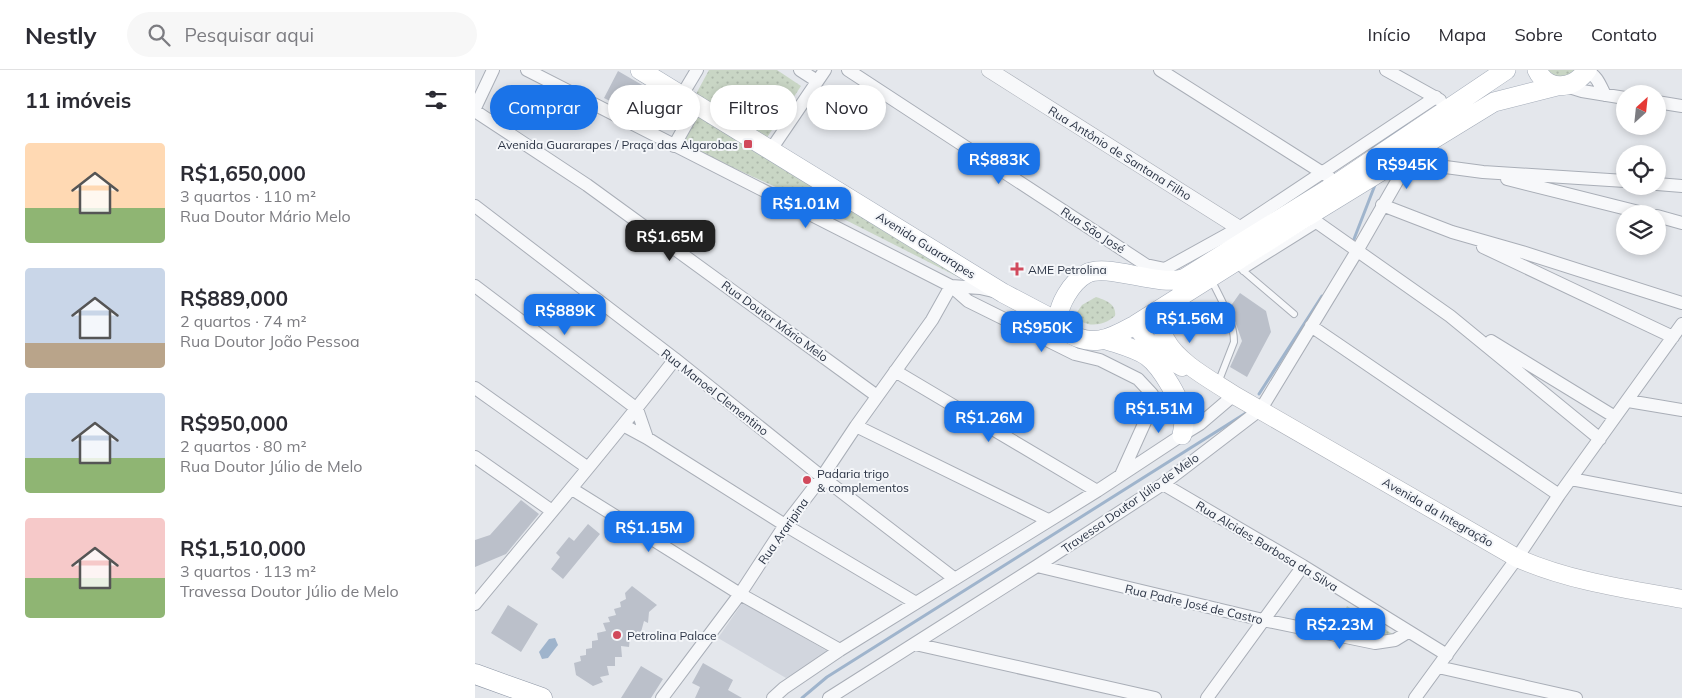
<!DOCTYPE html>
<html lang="pt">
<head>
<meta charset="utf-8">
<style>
	body { margin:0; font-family:Mulish,sans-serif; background:#f7f7f7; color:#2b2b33; height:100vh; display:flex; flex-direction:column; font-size:19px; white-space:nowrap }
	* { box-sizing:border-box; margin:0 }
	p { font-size:16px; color:#7c7c81 }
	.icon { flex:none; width:28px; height:28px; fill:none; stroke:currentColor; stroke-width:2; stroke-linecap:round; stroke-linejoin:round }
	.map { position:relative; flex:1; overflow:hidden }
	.details { display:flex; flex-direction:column; background:#fff; width:475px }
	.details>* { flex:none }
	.hud { position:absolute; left:15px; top:15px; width:475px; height:45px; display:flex; gap:10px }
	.needle { width:32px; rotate:27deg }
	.buttons { position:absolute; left:1141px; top:15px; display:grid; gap:10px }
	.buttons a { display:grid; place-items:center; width:50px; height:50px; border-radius:50%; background:#fff; box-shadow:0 2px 8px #0003; font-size:25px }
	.price { position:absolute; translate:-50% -42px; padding:0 11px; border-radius:10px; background:#1a73e8; color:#fff; font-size:16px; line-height:32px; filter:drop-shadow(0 1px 2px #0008) }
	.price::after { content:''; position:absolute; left:50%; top:30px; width:15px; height:11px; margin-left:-8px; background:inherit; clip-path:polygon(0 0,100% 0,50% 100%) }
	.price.on { background:#222; color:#fff }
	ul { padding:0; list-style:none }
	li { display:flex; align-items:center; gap:15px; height:125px; padding:0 25px }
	li span { display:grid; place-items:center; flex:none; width:140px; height:100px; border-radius:5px; color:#555 }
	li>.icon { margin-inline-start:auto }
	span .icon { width:60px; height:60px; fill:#fffc; stroke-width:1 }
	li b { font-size:21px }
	h2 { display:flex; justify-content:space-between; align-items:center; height:60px; padding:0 25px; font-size:21px }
	.chip { padding:0 18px; border-radius:22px; background:#fff; box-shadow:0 2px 8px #0003; font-size:18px; line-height:45px }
	.chip.on { background:#1a73e8; color:#fff }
	header { display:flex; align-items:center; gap:30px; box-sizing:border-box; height:70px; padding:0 25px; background:#fff; border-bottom:1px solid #e1e1e2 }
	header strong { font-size:24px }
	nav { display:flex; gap:28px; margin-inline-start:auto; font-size:18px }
	.search { width:350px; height:45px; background:#f7f7f7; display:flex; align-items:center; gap:12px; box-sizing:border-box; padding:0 18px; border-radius:28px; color:#7c7c81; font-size:19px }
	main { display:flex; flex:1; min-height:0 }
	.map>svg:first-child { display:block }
</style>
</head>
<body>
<header>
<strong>Nestly</strong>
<div class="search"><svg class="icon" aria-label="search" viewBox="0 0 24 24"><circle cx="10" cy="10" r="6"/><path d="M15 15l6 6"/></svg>Pesquisar aqui</div>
<nav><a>Início</a><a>Mapa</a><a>Sobre</a><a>Contato</a></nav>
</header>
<main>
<section class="details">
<h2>11 imóveis<svg class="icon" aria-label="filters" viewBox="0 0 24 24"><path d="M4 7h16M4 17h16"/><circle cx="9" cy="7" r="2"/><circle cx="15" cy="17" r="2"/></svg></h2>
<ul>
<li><span style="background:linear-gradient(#ffd9b3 65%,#8fb573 0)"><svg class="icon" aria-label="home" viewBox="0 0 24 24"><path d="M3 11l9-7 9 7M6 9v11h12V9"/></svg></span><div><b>R$1,650,000</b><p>3 quartos · 110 m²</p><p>Rua Doutor Mário Melo</p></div></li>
<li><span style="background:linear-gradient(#c9d6e8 75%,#b9a48a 0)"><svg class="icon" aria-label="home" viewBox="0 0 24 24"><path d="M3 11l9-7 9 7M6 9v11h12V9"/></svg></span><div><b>R$889,000</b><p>2 quartos · 74 m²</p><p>Rua Doutor João Pessoa</p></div></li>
<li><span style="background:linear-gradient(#c9d6e8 65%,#8fb573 0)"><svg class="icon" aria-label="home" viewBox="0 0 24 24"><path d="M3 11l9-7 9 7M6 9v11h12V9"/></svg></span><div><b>R$950,000</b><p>2 quartos · 80 m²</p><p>Rua Doutor Júlio de Melo</p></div></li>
<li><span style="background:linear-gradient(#f6c9c9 60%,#8fb573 0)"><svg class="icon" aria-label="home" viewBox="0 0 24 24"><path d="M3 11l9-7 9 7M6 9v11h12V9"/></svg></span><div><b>R$1,510,000</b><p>3 quartos · 113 m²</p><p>Travessa Doutor Júlio de Melo</p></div></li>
</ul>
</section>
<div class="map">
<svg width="1207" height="628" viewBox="0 0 1207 628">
	<defs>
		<pattern id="grass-dots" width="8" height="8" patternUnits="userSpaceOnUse" patternTransform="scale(1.25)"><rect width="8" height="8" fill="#c9d6c5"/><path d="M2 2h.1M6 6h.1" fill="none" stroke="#adb8ab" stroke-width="1.8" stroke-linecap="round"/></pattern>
	</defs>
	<rect width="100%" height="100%" fill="#e4e7ec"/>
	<!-- built -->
	<path fill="#d2d6de" d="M268 532 357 584 311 608 243 568Z"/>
	<!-- grass -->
	<path fill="url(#grass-dots)" d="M234 0H302L326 16 291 69 221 24Z
		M1071 0H1105L1099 6 1080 8Z
		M224 42 495 213 347 138 206 74Z
		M621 227C630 230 642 234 640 246 629 256 609 259 600 245L607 235Z
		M872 536 926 569 925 574 917 577 861 561Z"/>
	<!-- water -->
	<path fill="#9fb4cc" d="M80 568 83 575 73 588 67 589 64 582 74 569Z"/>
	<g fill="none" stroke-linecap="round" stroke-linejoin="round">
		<!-- stream -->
		<path stroke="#9fb4cc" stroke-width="3" d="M895 80 932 53
			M879 169 900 115
			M784 324 847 226
			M327 628 352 607 771 343"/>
	</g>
	<!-- building -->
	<path fill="#bbc0ca" d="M143 1 200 34 187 57 129 28Z
		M765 223 791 241 796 262 772 307 755 297 767 271 755 237Z
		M46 430 64 444 31 484 0 497V470L15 465Z
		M113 454 125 464 88 509 76 499 85 487 81 483 94 467 99 471Z
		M157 516 182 535 174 542 173 553 169 551 166 562 162 561 160 568 155 567 154 577 146 576 147 587H140V596H132L134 605 125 607 128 612 118 616 101 605 99 593 106 591 105 586 111 585V579L117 578V571L123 570 122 563 131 561 128 553 135 552 133 547 141 545 139 539 146 537 145 532 151 529 150 523Z
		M33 535 63 554 46 582 16 563Z
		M228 593 258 610 253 620 267 628H220L225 617 217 613Z
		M166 596 188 609 176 628H146Z"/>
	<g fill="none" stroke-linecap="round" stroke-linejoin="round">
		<!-- service casing -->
		<g stroke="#a9aeb7" stroke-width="8">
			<path id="service" d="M765 198 819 244
				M768 201 843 154
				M736 209C745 228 759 250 759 272L743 313"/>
		</g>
		<!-- minor casing -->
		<g stroke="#a9aeb7" stroke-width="14">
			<path id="minor" d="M52 0 476 216 493 231 600 284 625 290 663 309 677 324 678 334 646 405
				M325 0 342 11
				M373 0 671 195 690 199 694 210
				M685 0 854 107
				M911 0 965 30
				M1111 1C1122 5 1125 15 1130 25
				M1091 16 1107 21 1150 28
				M207 25 222 0
				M1182 32 1207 36
				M0 38 18 0
				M0 41 112 115 402 326
				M199 76 222 35
				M295 81 350 0
				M927 89 933 92 1008 102 1150 111
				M1032 109 1172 144
				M1182 114 1207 116
				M907 135 977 162 1047 182 1207 233
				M0 136 200 289 347 407 480 509
				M833 146 975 246 1125 369
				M1182 146 1207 153
				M1008 177 1198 267
				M690 199 764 158 961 27
				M0 216 162 339 172 368
				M476 216 505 218 518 221
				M836 256 1084 425
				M1016 271 1140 347
				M420 301 622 421
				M0 318 113 398
				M1153 331 1207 340
				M148 355 172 368 310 455 441 533
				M381 356 573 450
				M0 387 77 441
				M1096 409 1207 430
				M688 414 828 496 972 585
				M97 419 265 524 365 580
				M562 496 788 550 900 573 920 570 933 562
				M0 534C67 453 136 373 200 289
				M440 574 680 628
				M963 597 1101 628
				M187 628 265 524 310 455 347 407 381 356 457 250 476 216
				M298 628 309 618 365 580 622 421 707 365 725 354 759 325
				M354 628 562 496 688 414 786 339 882 181 933 92
				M732 628 828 496
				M940 628 1042 488 1084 425 1207 254"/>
		</g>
		<!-- tertiary casing -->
		<g stroke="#a9aeb7" stroke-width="16">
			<path id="tertiary" d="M514 0 764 158 775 167"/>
		</g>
		<!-- secondary casing -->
		<g stroke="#a9aeb7" stroke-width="19">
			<path id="secondary" d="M686 239C686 249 686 261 691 270 703 293 738 311 759 325L1042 488C1094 511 1151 519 1207 529
				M660 255 681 282 707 297"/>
		</g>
		<!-- primary casing -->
		<g stroke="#a3abb8" stroke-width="20">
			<path id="primary" d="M165 0 528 223 585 253
				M1031 0 863 113 710 208C686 218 631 192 611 204 598 211 580 237 585 252 590 267 612 272 625 270 637 268 649 261 660 255L833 146 1019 32 1082 16
				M1062 0C1073 23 1099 19 1112 0
				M629 269C643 274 660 278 672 286 686 296 708 333 709 350 709 354 708 360 707 365"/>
		</g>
		<!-- trunk casing -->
		<g stroke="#8b94a3" stroke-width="21">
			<path id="trunk" d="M0 604 67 628"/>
		</g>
		<!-- service -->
		<use href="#service" stroke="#f7f8fa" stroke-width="6"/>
		<!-- minor -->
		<use href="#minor" stroke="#f7f8fa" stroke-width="12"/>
		<!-- tertiary -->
		<use href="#tertiary" stroke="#f7f8fa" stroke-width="15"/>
		<!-- secondary -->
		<use href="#secondary" stroke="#fff" stroke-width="18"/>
		<!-- primary -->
		<use href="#primary" stroke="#fff" stroke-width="19"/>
		<!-- trunk -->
		<use href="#trunk" stroke="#fff" stroke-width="20"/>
	</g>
	<!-- markers -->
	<g fill="#d1495b" stroke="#f4f6f9" stroke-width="2">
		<rect x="268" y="69" width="10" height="10" rx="2.5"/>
		<path d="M539.5 191.5h5v5h5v5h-5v5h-5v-5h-5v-5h5z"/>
		<circle cx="332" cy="410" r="5"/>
		<circle cx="142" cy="565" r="5"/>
	</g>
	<g text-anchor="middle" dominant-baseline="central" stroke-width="4" stroke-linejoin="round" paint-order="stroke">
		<!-- poi labels -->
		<g font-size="12" fill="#2b3445" stroke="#f4f6f9" text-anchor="start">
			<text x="263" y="74" text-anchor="end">Avenida Guararapes / Praça das Algarobas</text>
			<text x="553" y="199">AME Petrolina</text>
			<text x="342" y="403">Padaria trigo<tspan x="342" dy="14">&amp; complementos</tspan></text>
			<text x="152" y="565">Petrolina Palace</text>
		</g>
		<!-- street labels -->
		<g font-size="12" fill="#2b3445" stroke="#f4f6f9">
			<text transform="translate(645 83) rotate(32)">Rua Antônio de Santana Filho</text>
			<text transform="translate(618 160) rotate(33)">Rua São José</text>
			<text transform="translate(451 175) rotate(32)">Avenida Guararapes</text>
			<text transform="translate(300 251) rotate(36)">Rua Doutor Mário Melo</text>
			<text transform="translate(240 322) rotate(38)">Rua Manoel Clementino</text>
			<text transform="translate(655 433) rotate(-35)">Travessa Doutor Júlio de Melo</text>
			<text transform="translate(963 442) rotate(30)">Avenida da Integração</text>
			<text transform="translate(308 461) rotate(-55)">Rua Araripina</text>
			<text transform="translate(792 476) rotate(31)">Rua Alcides Barbosa da Silva</text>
			<text transform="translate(719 534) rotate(13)">Rua Padre José de Castro</text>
		</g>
	</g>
</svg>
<div class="buttons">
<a><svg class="needle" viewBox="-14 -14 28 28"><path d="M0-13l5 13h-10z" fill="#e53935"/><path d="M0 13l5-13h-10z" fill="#7c7c81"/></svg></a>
<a><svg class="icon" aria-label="locate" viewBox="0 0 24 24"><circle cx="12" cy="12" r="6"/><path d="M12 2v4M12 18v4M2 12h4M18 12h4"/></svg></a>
<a><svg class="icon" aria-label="layers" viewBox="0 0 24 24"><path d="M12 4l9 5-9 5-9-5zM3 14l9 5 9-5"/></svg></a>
</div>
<b class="price" style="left:524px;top:115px">R$883K</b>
<b class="price" style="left:932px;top:120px">R$945K</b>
<b class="price" style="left:331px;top:159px">R$1.01M</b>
<b class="price on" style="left:195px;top:192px">R$1.65M</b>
<b class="price" style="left:90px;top:266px">R$889K</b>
<b class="price" style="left:715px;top:274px">R$1.56M</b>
<b class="price" style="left:567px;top:283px">R$950K</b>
<b class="price" style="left:684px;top:364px">R$1.51M</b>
<b class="price" style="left:514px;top:373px">R$1.26M</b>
<b class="price" style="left:174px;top:483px">R$1.15M</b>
<b class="price" style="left:865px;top:580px">R$2.23M</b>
<div class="hud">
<a class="chip on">Comprar</a>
<a class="chip">Alugar</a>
<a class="chip">Filtros</a>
<a class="chip">Novo</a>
</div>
</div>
</main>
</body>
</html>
